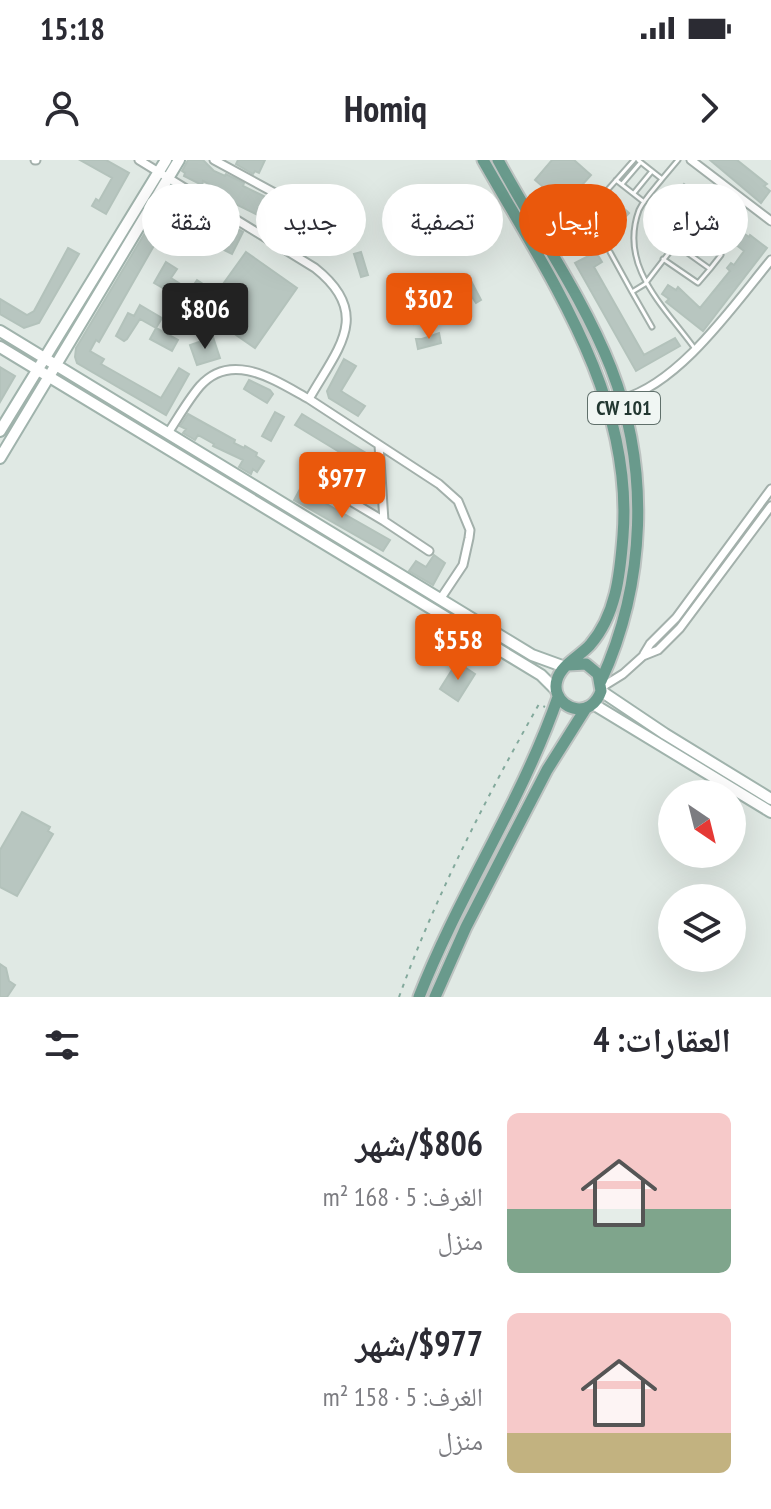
<!DOCTYPE html>
<html lang="ar">
<head>
<meta charset="utf-8">
<style>
	body { margin:0; font-family:"PT Sans Narrow","Noto Naskh Arabic",sans-serif; background:#f7f7f7; color:#2b2b33; direction:rtl; height:100vh; display:flex; flex-direction:column; font-size:30px; white-space:nowrap }
	* { box-sizing:border-box; margin:0 }
	p { font-size:26px; color:#7c7c81 }
	.icon { flex:none; width:44px; height:44px; fill:none; stroke:currentColor; stroke-width:2; stroke-linecap:round; stroke-linejoin:round }
	.map { position:relative; height:837px; overflow:hidden; direction:ltr }
	.panel { display:flex; flex-direction:column; background:#fff; flex:1 }
	.panel>* { flex:none }
	.top-card { position:absolute; left:24px; top:24px; width:724px; height:72px; direction:rtl; display:flex; gap:16px }
	.needle { width:52px; rotate:145deg }
	.fabs { position:absolute; left:658px; top:620px; display:grid; gap:16px }
	.fabs a { display:grid; place-items:center; width:88px; height:88px; border-radius:50%; background:#fff; box-shadow:0 8px 32px #0002; font-size:40px }
	.price { position:absolute; translate:-50% -68px; padding:0 18px; border-radius:8px; background:#ea580c; color:#fff; font-size:26px; line-height:52px; filter:drop-shadow(0 2px 4px #0008) }
	.price::after { content:''; position:absolute; left:50%; top:48px; width:24px; height:18px; margin-left:-12px; background:inherit; clip-path:polygon(0 0,100% 0,50% 100%) }
	.price.on { background:#222; color:#fff }
	ul { padding:0; list-style:none }
	li { display:flex; align-items:center; gap:24px; height:200px; padding:0 40px }
	li span { display:grid; place-items:center; flex:none; width:224px; height:160px; border-radius:12px; color:#555 }
	li>.icon { margin-inline-start:auto }
	span .icon { width:96px; height:96px; fill:#fffc; stroke-width:1 }
	li b { font-size:34px }
	h2 { display:flex; justify-content:space-between; align-items:center; height:96px; padding:0 40px; font-size:34px }
	.pill { padding:0 28px; border-radius:36px; background:#fff; box-shadow:0 8px 32px #0002; font-size:28px; line-height:72px }
	.pill.on { background:#ea580c; color:#fff }
	.status { display:flex; justify-content:space-between; align-items:center; height:56px; padding:0 40px; background:#fff; direction:ltr }
	.status svg { height:22px; fill:currentColor }
	header { display:flex; justify-content:space-between; align-items:center; height:104px; padding:0 40px; background:#fff; font-size:36px; font-weight:700 }
	.map>svg:first-child { display:block }
</style>
</head>
<body>
<div class="status"><b>15:18</b><svg viewBox="0 0 49 12"><path d="M0 12V9h3v3zM5 12V6h3v6zM10 12V3h3v9zM15 12V0h3v12zM26 1h20v11H26zM47 4h2v5h-2z"/></svg></div>
<header><svg class="icon" aria-label="forward" viewBox="0 0 24 24"><path d="M9 5l7 7-7 7"/></svg>Homiq<svg class="icon" aria-label="person" viewBox="0 0 24 24"><circle cx="12" cy="8" r="4"/><path d="M4 21q1-7 8-7t8 7"/></svg></header>
<div class="map">
<svg width="771" height="837" viewBox="0 0 771 837">
	<rect width="100%" height="100%" fill="#e0e9e4"/>
	<!-- building -->
	<path fill="#b8c6c0" stroke="#b3c2bb" stroke-width="2" d="M80 0H106L129 13 106 54 92 46 96 39 99 41 112 18Z
		M188 0H203L214 11 225 16 226 14 244 23 243 26 299 53 297 56 301 58 294 72 290 70 288 73 278 69 270 65 272 62 215 34V27L203 21 202 25 184 16 185 13 182 11Z
		M238 0H265L259 13 255 11 253 14 236 4Z
		M552 0H574L591 15 564 45 535 20Z
		M710 0H737L767 24 764 26 770 31 761 43Z
		M684 24 740 67 739 70 749 77 750 75 767 88 703 171 666 142 669 139 662 134 668 125 676 130 678 127 700 148 730 111 727 108 731 103 734 105 744 91 686 46 674 61 677 64 668 75 666 73 661 79 651 71V67Z
		M170 31 243 72 232 94 218 87 225 74 186 54 183 60 172 54 99 182 96 180 90 191 104 199 101 204 161 238 179 208 189 214 166 255 77 203 75 197 76 188Z
		M619 44 629 53 596 89 585 79Z
		M68 88 79 94 39 163 24 168 0 154V139L27 155 34 151Z
		M246 92 297 128 255 188 203 152Z
		M361 92 368 115 361 117 354 94Z
		M596 92 602 102 594 107 644 195 675 178 680 186 636 211 575 103Z
		M166 102 177 109 171 118 190 130 197 120 206 126 194 146 154 123Z
		M470 119 481 140 476 143 463 124Z
		M426 121 435 157 414 164 404 126Z
		M140 145 162 158 156 168 140 159 127 179 124 181 116 176 128 153 134 156Z
		M156 168 178 180 172 191 150 179Z
		M439 173 441 183 418 189 416 179H422Z
		M213 177 220 198 197 205 190 185Z
		M344 199 356 206 341 231 365 246 358 256 329 238 327 231Z
		M0 207 15 216 0 242Z
		M249 220 270 230 273 234 267 243 244 229Z
		M275 252 284 257 271 281 262 276Z
		M188 254 235 280 234 283 244 288 245 286 257 293 256 296 264 301 257 312 253 309 251 314 239 307 243 300 213 286 214 284 198 275 195 280 183 273 186 269 180 266Z
		M302 254 371 296 364 307 295 265Z
		M300 329 390 380 383 391 294 340Z
		M434 395 445 403 433 425 409 411 416 401 426 407Z
		M457 502 475 514 458 541 440 529Z
		M22 652 50 667 48 671 53 674 17 736 0 727V690Z
		M0 804 6 808 9 821 15 825 7 837H0Z"/>
	<g fill="none" stroke-linecap="round" stroke-linejoin="round">
		<!-- lane casing -->
		<g stroke="#a3b0ab" stroke-width="7">
			<path id="lane" d="M638 0 662 19C655 28 644 39 639 50 618 107 665 147 695 189
				M662 19 678 0
				M616 20 644 42
				M622 24 640 3
				M634 33 652 11
				M566 77 634 0
				M610 92 632 132
				M663 99 698 123 710 109 675 84
				M652 167 632 132 645 124 688 68 721 95 710 109"/>
		</g>
		<!-- street casing -->
		<g stroke="#a3b0ab" stroke-width="11">
			<path id="street" d="M35 0H36
				M139 0 315 108C373 154 338 188 309 239 276 221 232 190 200 226 188 240 178 258 168 273
				M214 0 297 45
				M691 0 771 61
				M309 239 439 324 458 341 470 370 469 378 463 405 441 438
				M622 239C680 223 733 146 771 100
				M379 285 384 361 429 391
				M312 318 384 361
				M644 494 650 484 676 458 771 329
				M602 527 623 514 643 496 658 490 680 468 771 346"/>
		</g>
		<!-- secondary casing -->
		<g stroke="#a0b3ac" stroke-width="14">
			<path id="secondary" d="M0 171 532 495 565 507
				M0 187 541 515 556 530
				M0 271 166 0
				M0 298 179 0
				M601 531 665 574 771 639
				M593 544 771 652"/>
		</g>
		<!-- primary casing -->
		<g stroke="#bdc3c1" stroke-width="15">
			<path id="primary" d="M483 0C549 117 634 236 623 376 620 415 616 455 590 485 580 496 561 505 557 520 551 539 573 556 590 546 596 542 599 537 601 531L598 514 586 504 568 505
				M498 0C535 69 582 135 611 208 650 308 646 423 601 521
				M419 837C459 734 522 641 558 537
				M435 837 466 767 502 697 547 610 586 548"/>
		</g>
		<!-- path -->
		<path stroke="#83a99c" stroke-width="2" stroke-dasharray="4 6" stroke-linecap="butt" d="M399 837C436 735 486 638 539 544L545 547"/>
		<!-- lane -->
		<use href="#lane" stroke="#fff" stroke-width="3"/>
		<!-- street -->
		<use href="#street" stroke="#fff" stroke-width="7"/>
		<!-- secondary -->
		<use href="#secondary" stroke="#fff" stroke-width="10"/>
		<!-- primary -->
		<use href="#primary" stroke="#699a8c" stroke-width="11"/>
	</g>
	<g text-anchor="middle" dominant-baseline="central" stroke-width="6" stroke-linejoin="round" paint-order="stroke">
		<!-- shield labels -->
		<rect fill="#f0f6f3" stroke="#60706b" stroke-width="2" x="588" y="232" width="72" height="32" rx="6"/>
		<g font-size="20" font-weight="bold" fill="#223731">
			<text x="624" y="248">CW 101</text>
		</g>
	</g>
</svg>
<div class="fabs">
<a><svg class="needle" viewBox="-14 -14 28 28"><path d="M0-13l5 13h-10z" fill="#e53935"/><path d="M0 13l5-13h-10z" fill="#7c7c81"/></svg></a>
<a><svg class="icon" aria-label="layers" viewBox="0 0 24 24"><path d="M12 4l9 5-9 5-9-5zM3 14l9 5 9-5"/></svg></a>
</div>
<b class="price" style="left:429px;top:181px">$302</b>
<b class="price on" style="left:205px;top:191px">$806</b>
<b class="price" style="left:342px;top:360px">$977</b>
<b class="price" style="left:458px;top:522px">$558</b>
<div class="top-card">
<a class="pill">شراء</a>
<a class="pill on">إيجار</a>
<a class="pill">تصفية</a>
<a class="pill">جديد</a>
<a class="pill">شقة</a>
</div>
</div>
<section class="panel">
<h2>العقارات: 4<svg class="icon" aria-label="filters" viewBox="0 0 24 24"><path d="M4 7h16M4 17h16"/><circle cx="9" cy="7" r="2"/><circle cx="15" cy="17" r="2"/></svg></h2>
<ul>
<li><span style="background:linear-gradient(#f6c9c9 60%,#7fa58c 0)"><svg class="icon" aria-label="home" viewBox="0 0 24 24"><path d="M3 11l9-7 9 7M6 9v11h12V9"/></svg></span><div><b>$806/شهر</b><p>الغرف: 5 · 168 m²</p><p>منزل</p></div></li>
<li><span style="background:linear-gradient(#f6c9c9 75%,#c2b280 0)"><svg class="icon" aria-label="home" viewBox="0 0 24 24"><path d="M3 11l9-7 9 7M6 9v11h12V9"/></svg></span><div><b>$977/شهر</b><p>الغرف: 5 · 158 m²</p><p>منزل</p></div></li>
</ul>
</section>
</body>
</html>
